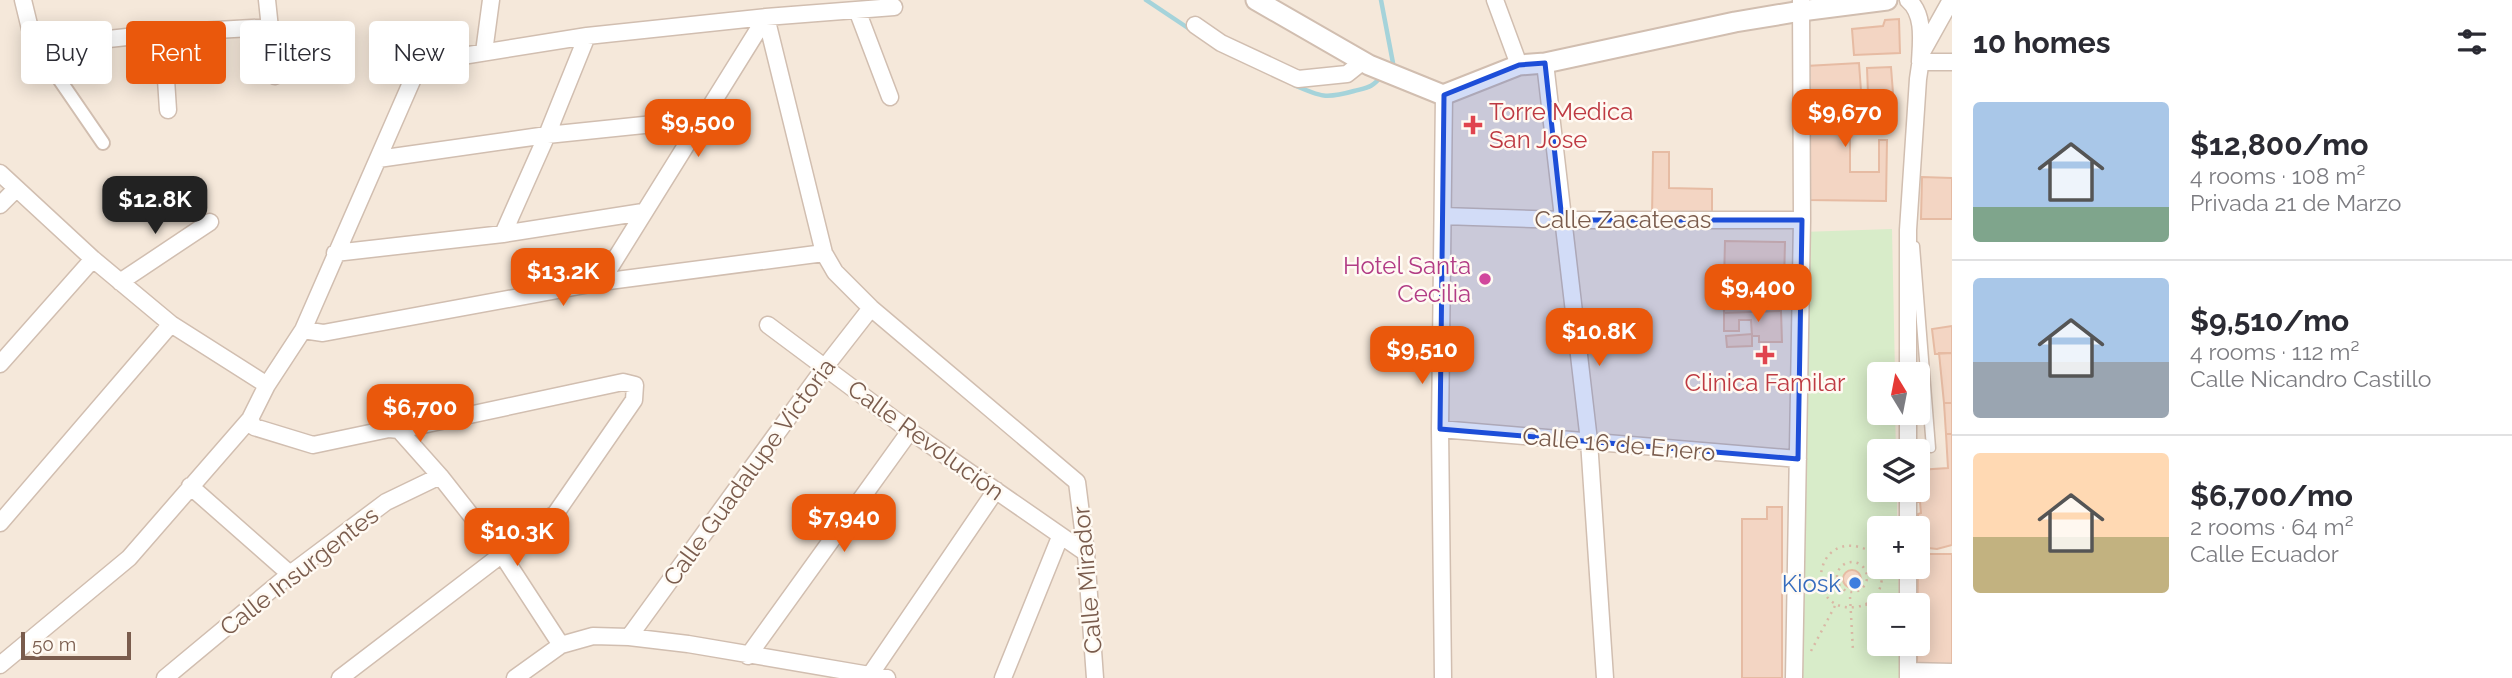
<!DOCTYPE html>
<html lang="en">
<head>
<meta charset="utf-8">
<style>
	body { margin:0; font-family:Raleway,sans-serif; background:#f7f7f7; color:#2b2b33; height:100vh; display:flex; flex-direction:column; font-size:26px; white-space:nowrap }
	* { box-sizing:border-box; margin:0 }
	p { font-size:23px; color:#7c7c81 }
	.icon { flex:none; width:38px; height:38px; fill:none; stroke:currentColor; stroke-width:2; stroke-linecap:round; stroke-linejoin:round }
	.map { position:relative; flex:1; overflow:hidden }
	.details { display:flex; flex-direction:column; background:#fff; width:560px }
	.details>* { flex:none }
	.top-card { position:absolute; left:21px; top:21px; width:665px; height:63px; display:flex; gap:14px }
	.needle { width:46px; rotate:350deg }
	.buttons { position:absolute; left:1867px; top:362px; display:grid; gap:14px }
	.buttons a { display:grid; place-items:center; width:63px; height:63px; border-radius:7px; background:#fff; box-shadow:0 4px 18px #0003; font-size:35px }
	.scale { position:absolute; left:21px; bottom:18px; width:110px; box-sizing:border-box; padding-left:7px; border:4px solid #7a5c4d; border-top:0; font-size:19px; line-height:24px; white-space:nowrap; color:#7a5c4d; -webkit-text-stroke:5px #fffaf3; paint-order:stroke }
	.price { position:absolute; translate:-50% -60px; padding:0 16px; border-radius:14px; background:#ea580c; color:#fff; font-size:23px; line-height:46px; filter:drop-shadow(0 2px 4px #0008) }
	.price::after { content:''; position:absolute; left:50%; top:42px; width:21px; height:16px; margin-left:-10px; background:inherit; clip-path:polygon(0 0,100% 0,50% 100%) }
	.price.active { background:#222; color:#fff }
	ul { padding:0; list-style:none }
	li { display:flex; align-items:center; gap:21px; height:175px; padding:0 21px }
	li+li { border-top:2px solid #e1e1e2 }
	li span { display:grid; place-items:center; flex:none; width:196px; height:140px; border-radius:7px; color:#555 }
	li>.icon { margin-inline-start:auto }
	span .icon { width:84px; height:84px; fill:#fffc; stroke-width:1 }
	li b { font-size:30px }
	h2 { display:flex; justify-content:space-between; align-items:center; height:84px; padding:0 21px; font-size:30px }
	.chip { padding:0 24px; border-radius:7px; background:#fff; box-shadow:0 4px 18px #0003; font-size:24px; line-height:63px }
	.chip.active { background:#ea580c; color:#fff }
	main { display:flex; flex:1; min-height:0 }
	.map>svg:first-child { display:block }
</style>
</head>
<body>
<main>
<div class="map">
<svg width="1952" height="678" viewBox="0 0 1952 678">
	<rect width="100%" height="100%" fill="#fdf6ec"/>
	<!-- residential -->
	<path fill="#f5e8da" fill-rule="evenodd" d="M0 0H1952V678H0ZM1880 374H1918V413H1880ZM1880 452H1918V490H1880ZM1880 528H1918V567H1880ZM1880 606H1918V644H1880Z"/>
	<!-- green -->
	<path fill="#d8ecc9" d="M1892 229 1895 374H1880V413H1895L1896 451 1880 452V490H1897V528H1880V567H1898L1899 605 1880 606V644H1899L1900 678H1798L1802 232Z"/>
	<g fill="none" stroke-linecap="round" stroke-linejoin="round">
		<!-- stream -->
		<path stroke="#a5d3da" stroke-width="4.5" d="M1146 0 1194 32
			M1381 0 1393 63 1390 67
			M1294 85C1321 97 1326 99 1354 91 1369 87 1371 88 1382 76"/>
	</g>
	<!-- building -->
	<path fill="#f3d5c3" stroke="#e6bba3" stroke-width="2" d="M1899 19 1900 53 1854 55 1852 29 1883 26 1885 20Z
		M1859 63 1861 91 1808 94 1806 66Z
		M1891 67 1893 93 1868 94 1867 68Z
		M1809 98H1891V129H1850V172H1879V140H1887L1886 201 1808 200Z
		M1653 152H1669V188L1712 189V217H1652Z
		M1922 177 1952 178V219H1921Z
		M1725 241 1785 242 1784 283 1724 282Z
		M1781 284V311L1724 313 1723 286Z
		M1781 311 1782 342H1759V336H1752L1751 320H1739V331H1724V313Z
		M1952 326V353L1935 354 1932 329Z
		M1752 334V346L1727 347 1726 336Z
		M1939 353H1952V403H1944Z
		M1944 403H1952V434H1946Z
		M1946 434H1952V545L1937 549 1928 548 1924 542 1920 543V538H1924L1921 520H1918V514L1921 513 1920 502H1916L1915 496 1920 495 1918 470 1948 468Z
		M1767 507H1782V678H1742V519H1767Z
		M1918 554H1952V668L1917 667Z
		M1843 579a9 9 0 1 1 18 0a9 9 0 1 1-18 0Z"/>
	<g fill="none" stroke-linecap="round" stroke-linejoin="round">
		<!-- service casing -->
		<g stroke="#d1beb0" stroke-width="11">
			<path id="service" d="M1915 246 1931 448"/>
		</g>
		<!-- pedestrian casing -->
		<g stroke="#d1beb0" stroke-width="16">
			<path id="pedestrian" d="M33 41 103 143"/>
		</g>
		<!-- minor casing -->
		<g stroke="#d1beb0" stroke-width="19">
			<path id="minor" d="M23 0 33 41 45 46 163 33 271 27
				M267 0 275 76
				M1495 0 1519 65
				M1908 0C1925 14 1921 42 1920 62H1952
				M857 10 890 97
				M766 17 824 253 835 272 871 308 1077 482 1086 553 1095 678
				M1195 25 1221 43 1298 79 1347 74 1362 62
				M163 33 168 110
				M484 52 491 0
				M1545 63 1589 441 1605 678
				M378 159 547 135 702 119
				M0 173 93 259 171 324 267 385
				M0 205 16 189
				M1443 216 1562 220H1802
				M503 234 547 135 587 36
				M335 253 503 234 643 212
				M120 282 210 222
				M601 282 766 17
				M768 325 910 431 1086 553
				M303 330 323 333 601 282 824 253
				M0 364 93 259
				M1908 374V230L1918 79 1922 52 1951 0
				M250 419 254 427 313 445 389 429 399 430 623 382 635 385 634 400 556 513 340 678
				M1440 429 1798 459
				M399 430 440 476 503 556 561 645
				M1908 452V413
				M190 486 290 574
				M0 523 171 324
				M1908 528V490
				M1908 606V567
				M629 637 825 367 871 308
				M1908 644V678
				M748 656 910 431
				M0 665 129 558 250 419 267 385 303 330 418 67 425 62 587 36 766 17 894 7
				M1908 671 1952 672
				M870 675 996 490
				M165 678 290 574 386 502 440 476
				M515 678 561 645 593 636 629 637 688 644 887 678
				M1003 678 1060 537
				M1443 678 1440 429 1444 95
				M1794 678 1802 220 1801 0"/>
		</g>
		<!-- tertiary casing -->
		<g stroke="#d1beb0" stroke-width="23">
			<path id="tertiary" d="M1256 0 1369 65 1443 95 1519 65 1545 63 1735 22 1801 11 1887 0"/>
		</g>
		<!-- path -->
		<path stroke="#d9b8a5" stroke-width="2.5" stroke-dasharray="2 5" stroke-linecap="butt" d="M1837 577a15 15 0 1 1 30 0a15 15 0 1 1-30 0Z
			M1880 563C1875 555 1868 549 1859 547 1812 535 1806 613 1855 607 1876 605 1885 586 1881 567
			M1850 597 1853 651
			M1866 604 1880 628
			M1811 651 1836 604"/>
		<!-- service -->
		<use href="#service" stroke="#fff" stroke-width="8"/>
		<!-- pedestrian -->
		<use href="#pedestrian" stroke="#fff" stroke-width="12"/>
		<!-- minor -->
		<use href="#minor" stroke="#fff" stroke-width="16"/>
		<!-- tertiary -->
		<use href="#tertiary" stroke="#fff" stroke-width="19"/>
	</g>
	<!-- marked area -->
	<path fill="#1d4ed8" fill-opacity="0.2" stroke="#1d4ed8" stroke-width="5" stroke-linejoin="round" d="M1545 63 1562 220H1802L1798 459 1440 429 1444 95 1519 65Z"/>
	<!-- markers -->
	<g fill="#e0444e" stroke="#fffaf3" stroke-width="2.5">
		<path d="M1469.5 114.5h7v7h7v7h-7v7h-7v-7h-7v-7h7z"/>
		<path d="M1761.5 344.5h7v7h7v7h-7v7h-7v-7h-7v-7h7z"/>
	</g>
	<circle fill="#d1479c" stroke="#fffaf3" stroke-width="2.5" cx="1485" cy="279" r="7"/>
	<circle fill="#3f7fe0" stroke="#fffaf3" stroke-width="2.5" cx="1855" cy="583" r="7"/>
	<g text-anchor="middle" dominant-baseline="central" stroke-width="5" stroke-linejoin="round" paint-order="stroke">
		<!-- health labels -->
		<g font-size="24" fill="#be3a42" stroke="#fffaf3" text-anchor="start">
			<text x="1489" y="111">Torre Medica<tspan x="1489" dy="28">San Jose</tspan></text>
			<text x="1765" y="382" text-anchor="middle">Clinica Familar</text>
		</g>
		<!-- street labels -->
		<g font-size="24" fill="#7a5c4d" stroke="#fffaf3">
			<text x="1623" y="219">Calle Zacatecas</text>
			<text transform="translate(926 440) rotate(36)">Calle Revolución</text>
			<text transform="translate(1619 444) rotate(5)">Calle 16 de Enero</text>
			<text transform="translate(749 472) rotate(-54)">Calle Guadalupe Victoria</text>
			<text transform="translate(299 571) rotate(-38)">Calle Insurgentes</text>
			<text transform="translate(1087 580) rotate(-95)">Calle Mirador</text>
		</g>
		<!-- hotel labels -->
		<g font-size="24" fill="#b23c85" stroke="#fffaf3" text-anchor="end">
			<text x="1471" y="265">Hotel Santa<tspan x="1471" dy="28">Cecilia</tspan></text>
		</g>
		<!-- shop labels -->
		<g font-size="24" fill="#366cbe" stroke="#fffaf3" text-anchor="end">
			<text x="1841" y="583">Kiosk</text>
		</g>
	</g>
</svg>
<div class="buttons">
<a><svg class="needle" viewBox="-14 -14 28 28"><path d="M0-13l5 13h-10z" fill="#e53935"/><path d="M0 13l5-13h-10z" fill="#7c7c81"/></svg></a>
<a><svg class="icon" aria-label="layers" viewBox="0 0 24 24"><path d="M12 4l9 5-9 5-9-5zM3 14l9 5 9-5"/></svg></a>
<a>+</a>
<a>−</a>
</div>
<div class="scale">50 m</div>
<b class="price" style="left:1845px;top:149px">$9,670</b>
<b class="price" style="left:698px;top:159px">$9,500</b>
<b class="price active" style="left:155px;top:236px">$12.8K</b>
<b class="price" style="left:563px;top:308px">$13.2K</b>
<b class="price" style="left:1758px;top:324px">$9,400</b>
<b class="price" style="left:1599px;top:368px">$10.8K</b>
<b class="price" style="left:1422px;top:386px">$9,510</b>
<b class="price" style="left:420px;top:444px">$6,700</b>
<b class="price" style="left:844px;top:554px">$7,940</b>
<b class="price" style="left:517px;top:568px">$10.3K</b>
<div class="top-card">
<a class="chip">Buy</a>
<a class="chip active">Rent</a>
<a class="chip">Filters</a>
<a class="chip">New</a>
</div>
</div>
<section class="details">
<h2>10 homes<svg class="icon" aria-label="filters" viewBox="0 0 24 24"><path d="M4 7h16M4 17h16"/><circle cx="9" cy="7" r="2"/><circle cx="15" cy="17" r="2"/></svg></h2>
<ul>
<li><span style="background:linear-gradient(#a9c7e8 75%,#7fa58c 0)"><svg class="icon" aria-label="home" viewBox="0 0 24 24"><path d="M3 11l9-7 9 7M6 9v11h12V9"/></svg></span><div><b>$12,800/mo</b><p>4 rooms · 108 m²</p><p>Privada 21 de Marzo</p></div></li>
<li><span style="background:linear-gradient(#a9c7e8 60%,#9aa5b1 0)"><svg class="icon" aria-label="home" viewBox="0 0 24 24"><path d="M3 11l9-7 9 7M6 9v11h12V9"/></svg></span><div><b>$9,510/mo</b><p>4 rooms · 112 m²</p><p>Calle Nicandro Castillo</p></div></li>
<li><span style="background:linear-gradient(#ffd9b3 60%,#c2b280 0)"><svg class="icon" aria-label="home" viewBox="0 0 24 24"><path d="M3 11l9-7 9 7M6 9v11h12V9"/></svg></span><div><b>$6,700/mo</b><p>2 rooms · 64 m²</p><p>Calle Ecuador</p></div></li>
</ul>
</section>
</main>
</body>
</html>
